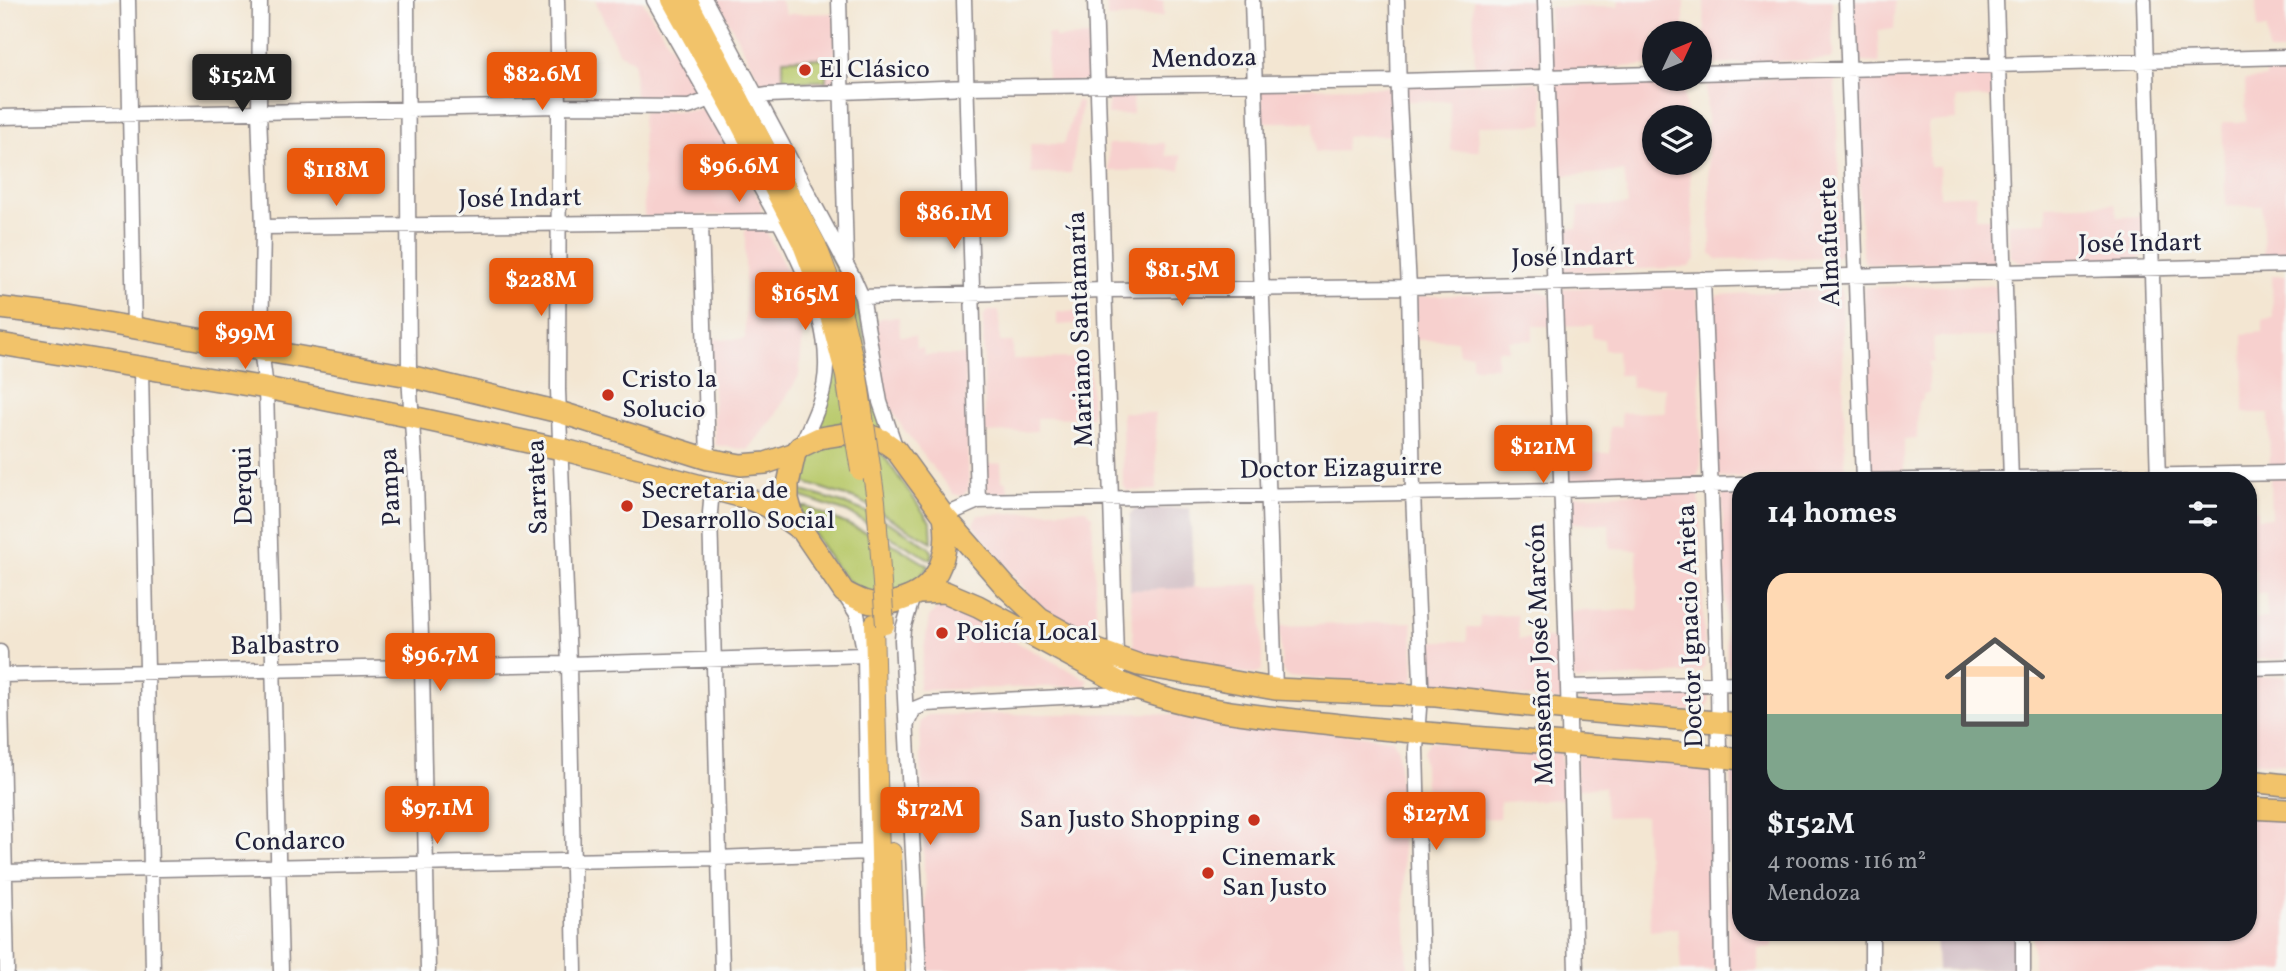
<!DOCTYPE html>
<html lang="en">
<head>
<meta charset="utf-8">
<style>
	body { margin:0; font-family:Vollkorn,serif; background:#242831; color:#f1f3f6; height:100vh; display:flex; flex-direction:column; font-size:26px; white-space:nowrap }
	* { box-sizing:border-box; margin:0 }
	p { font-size:23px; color:#9ea1a6 }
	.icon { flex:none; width:38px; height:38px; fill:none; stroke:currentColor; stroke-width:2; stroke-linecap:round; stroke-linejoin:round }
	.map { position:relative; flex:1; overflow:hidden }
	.sheet { position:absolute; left:1732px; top:472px; width:525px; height:469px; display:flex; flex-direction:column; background:#171b24; border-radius:28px; box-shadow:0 2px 5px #0004 }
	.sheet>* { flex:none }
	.needle { width:46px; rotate:46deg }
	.fabs { position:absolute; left:1642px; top:21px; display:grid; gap:14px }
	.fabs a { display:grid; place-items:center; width:70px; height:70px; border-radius:50%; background:#171b24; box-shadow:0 2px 5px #0004; font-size:35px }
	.price { position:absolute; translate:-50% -60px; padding:0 16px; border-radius:7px; background:#ea580c; color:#fff; font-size:23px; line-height:46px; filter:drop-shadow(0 2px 4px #0008) }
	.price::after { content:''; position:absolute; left:50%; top:42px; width:21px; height:16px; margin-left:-10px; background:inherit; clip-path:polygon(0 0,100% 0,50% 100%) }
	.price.current { background:#222; color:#fff }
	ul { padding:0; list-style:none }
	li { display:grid; align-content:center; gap:14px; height:371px; padding:0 35px }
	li+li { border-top:2px solid #363941 }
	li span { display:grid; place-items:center; height:217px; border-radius:21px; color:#555 }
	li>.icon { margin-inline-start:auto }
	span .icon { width:126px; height:126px; fill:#fffc; stroke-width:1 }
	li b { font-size:30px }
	h2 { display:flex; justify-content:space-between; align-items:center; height:84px; padding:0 35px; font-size:30px }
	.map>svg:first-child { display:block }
</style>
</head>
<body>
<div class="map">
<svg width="2286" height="971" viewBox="0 0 2286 971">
	<rect width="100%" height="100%" fill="#f6f6f2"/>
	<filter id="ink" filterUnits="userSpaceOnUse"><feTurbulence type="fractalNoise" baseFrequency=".0143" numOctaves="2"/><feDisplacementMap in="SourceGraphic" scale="14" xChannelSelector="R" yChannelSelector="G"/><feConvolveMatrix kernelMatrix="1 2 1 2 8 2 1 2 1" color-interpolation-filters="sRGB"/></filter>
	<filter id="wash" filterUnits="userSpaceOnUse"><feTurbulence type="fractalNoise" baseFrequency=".00686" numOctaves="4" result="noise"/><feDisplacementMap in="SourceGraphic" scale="28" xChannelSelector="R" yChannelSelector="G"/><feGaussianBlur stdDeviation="1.57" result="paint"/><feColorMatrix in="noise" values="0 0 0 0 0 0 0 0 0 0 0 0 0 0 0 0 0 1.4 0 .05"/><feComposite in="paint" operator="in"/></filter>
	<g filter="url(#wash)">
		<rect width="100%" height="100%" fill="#f3e6d2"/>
		<!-- built -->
		<path fill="#f7d0ce" d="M595 0H642L697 88 696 96 686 103 635 100 634 62 618 52Z
			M717 0H780L786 14 835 13V87L769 90 764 88Z
			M1107 0H1163L1164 16 1107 18Z
			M1473 0H1539L1540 61 1536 69 1530 72 1475 74Z
			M1619 0H1684V33H1654V65L1555 71 1551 68 1548 7H1618Z
			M1704 0H1832L1833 55 1830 59 1711 65 1705 56Z
			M1852 0H1896L1894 29 1878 31 1879 63 1862 62 1853 54Z
			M2256 0H2286V52H2268L2267 29H2258Z
			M1047 34H1055V38L1089 37 1091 74 1088 81 1047 84Z
			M2286 62V256H2264L2262 206H2226L2222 122H2246L2245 80 2266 78V63Z
			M1990 70 1994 98H1956L1957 120 1928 122 1929 166H1939L1940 196 1976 194V218H2001L2000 258 1993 262 1871 265 1864 261 1862 255 1856 81 1858 75Z
			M1830 77 1835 80 1842 251 1835 257 1718 260 1711 253 1706 88 1714 80Z
			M1563 79 1684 82 1686 117H1654V163H1689L1696 258 1689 267 1565 272 1560 269 1557 229 1577 228 1579 207 1628 205 1624 172 1555 176 1553 87 1557 81Z
			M1537 82 1542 90 1544 125 1478 126 1479 151H1451L1450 101H1403L1404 85Z
			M1393 87 1396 135 1346 136 1345 151 1315 152 1314 122H1262L1261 93 1264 88Z
			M1132 89 1133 114 1107 115 1109 96 1114 92Z
			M1077 100 1082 104 1071 173 1031 174 1030 144H1064Z
			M701 110 713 115 761 203V211L760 214 644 217 642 112Z
			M1165 143 1166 156 1181 155V170L1109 171 1108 144Z
			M2115 204 2117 217 2147 216 2146 253 2139 259 2021 263 2011 257 2008 223 2046 222V206Z
			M745 228H759L767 233 805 305 799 376 774 417 748 450 715 445 711 339H745Z
			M2272 275H2286V467L2270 469 2269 413H2244L2243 334 2263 332V319L2273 318Z
			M1992 285 1999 291V337H1933L1934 362 1929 363V393L1923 394V400L1918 402 1917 439 1904 440V478H1878L1870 474 1863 289 1866 287Z
			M1565 288 1692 289 1696 291 1698 297 1701 465 1698 475 1694 479 1570 482 1566 480 1562 453H1610V427L1621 426V413L1665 412V387L1631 388 1630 375H1618L1617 350H1604L1603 339 1592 338V325L1558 326 1560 292Z
			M1840 288 1842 290 1845 469 1841 472 1718 478 1715 472 1714 300 1718 295Z
			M1541 291 1550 295 1553 326H1533V340L1509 341V350H1497V367H1472V354H1459L1457 340H1414L1416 300 1418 297Z
			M987 311H999L1000 342H1013V359L1089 358 1092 417 1037 418V431L985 433 983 318Z
			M1083 311 1087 313V323L1057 325V312Z
			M899 317 900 336H915L916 348H923L924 355H965L969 489 962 496 953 494 902 427 887 402 876 323 881 318Z
			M1122 412 1155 413 1157 490 1127 491 1123 484Z
			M1001 463 1002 481 1007 482 1008 493H990L987 490 986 464Z
			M2270 477H2286V659H2249V619L2267 618 2266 594 2256 593V570H2249V511L2258 510V518H2271Z
			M1694 491 1699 495 1705 666 1699 672 1577 681 1573 677 1568 611 1638 610 1637 550 1610 549 1609 524 1564 523 1566 496Z
			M1726 492H1741V670H1731L1727 663 1722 496Z
			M1086 509 1092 516 1097 630 1090 634 1057 620 1028 593 973 524 978 515Z
			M1261 584 1262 669 1257 674 1186 668 1140 656 1134 649 1130 590Z
			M938 608 963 614 1088 680 1086 686 918 690 929 617Z
			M1517 615 1519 639 1560 638 1562 699 1559 701 1427 686 1422 641H1467V627H1480V616Z
			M1412 622 1414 678 1409 686 1287 676 1282 670 1279 626Z
			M2286 676V764L2249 761V677Z
			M1705 690 1709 694V702L1704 712 1584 704 1579 699V694L1585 692Z
			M1154 713 1392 739 1398 750 1408 971H927L920 722 927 715Z
			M1430 741 1561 753 1565 799 1500 802 1499 818 1427 820 1423 752Z
			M1580 754 1705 765 1711 770 1716 965 1713 971H1681L1678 928 1650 931 1645 816 1606 817 1604 787 1576 789 1577 757Z
			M1738 769 1741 770V933H1786L1772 934V947L1758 948V971H1729L1727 968 1731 775Z
			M2249 817 2286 820V971H2033V933H2249Z"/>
		<!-- industrial -->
		<path fill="#d2bec4" d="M1190 508 1194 588 1130 590V515L1135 509Z
			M1935 933H2019L2018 965 2012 969 1937 970Z"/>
		<!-- green -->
		<path fill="#baca6d" stroke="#6e7654" stroke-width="2" d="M659 0H665L794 234 806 261 820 295 831 334 847 411 872 413 852 316 839 276 813 220 700 6 725 43 845 269C867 319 865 375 883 426L882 431C862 422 845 421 824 429L819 426C833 396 834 359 827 327 815 271 784 221 756 172 724 115 691 57 659 0Z
			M826 58V81L783 82V59Z
			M834 441 877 450 884 456 931 523 932 542 858 500 796 480 813 451Z
			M798 490C851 504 885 516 930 548L932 553 931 560 847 512 799 496Z
			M800 507H807L891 543 929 566C912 590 879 603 852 584 836 573 808 526 800 507Z"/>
	</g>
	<g filter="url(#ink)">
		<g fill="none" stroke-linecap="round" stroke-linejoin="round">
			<!-- minor casing -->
			<g stroke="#8a8486" stroke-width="17">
				<path id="minor" d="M128 0 134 329
					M260 0 259 111 263 227 261 349 266 388 281 971
					M407 0 409 376 416 483 422 667 428 971
					M557 0 559 106 558 390 569 664 575 971
					M654 0C682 49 710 99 738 148 771 207 826 293 826 362 827 393 813 420 800 447
					M705 0 854 279 862 297 880 402 896 449
					M839 0 846 259
					M964 0 978 501
					M1095 0 1116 656 1119 682
					M1252 0 1275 689
					M1397 0 1399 100 1409 287 1413 493 1421 682 1416 749 1422 971
					M1545 0 1568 687 1576 971
					M1846 0 1863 481
					M1996 0 2011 481
					M2144 0 2158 481
					M1699 73 2286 57
					M756 97 768 95 967 87 1399 81 1654 74
					M0 117 559 106 689 107 710 99
					M701 223 708 459
					M263 227 778 221
					M1703 279 1718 684 1722 971
					M862 297 1104 290 1409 287 2286 265
					M141 369 153 971
					M1863 481 2286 473
					M712 489 710 513 722 971
					M944 516 978 501 1560 490 1741 484
					M844 594 857 614 865 655 870 971
					M913 596 903 629 902 640 919 971
					M0 652 7 971
					M2249 668 2286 667
					M0 675 569 664 865 655
					M1568 687 1741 683
					M907 723 914 709 926 704 1139 693
					M4 872 718 858 869 852
					M1872 933V971
					M2023 933V971"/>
			</g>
			<!-- major casing -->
			<g stroke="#8a8486" stroke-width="20">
				<path id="major" d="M671 0 732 109 801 242 830 319 845 376 851 416
					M688 0 817 245 843 314 858 376 864 417
					M874 623 883 971
					M892 852 896 971"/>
			</g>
			<!-- highway casing -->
			<g stroke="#8a8486" stroke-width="24">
				<path id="highway" d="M0 308 67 316 409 376 559 412 708 459 741 465 766 463 795 453
					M0 344 266 388 412 417 561 449 743 497 767 506 798 528
					M944 516C950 550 941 585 907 598 898 601 889 605 880 604 866 604 856 598 844 592L793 517 788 499V484L795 453 800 447 819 438 850 433 868 435 882 440 896 450 944 516 1006 587 1040 619 1094 649 1139 665 1275 689 1436 696 1569 710 1741 724
					M921 593 945 592 978 606 1119 682C1185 711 1261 716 1332 724 1468 739 1605 745 1741 759
					M2249 781 2286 785
					M2249 808 2286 810"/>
			</g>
			<!-- minor -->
			<use href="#minor" stroke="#fff" stroke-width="14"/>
			<!-- major -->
			<use href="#major" stroke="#f2c36a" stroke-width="18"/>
			<!-- highway -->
			<use href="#highway" stroke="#f2c36a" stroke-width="21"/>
			<!-- major-bridge casing -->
			<g stroke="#8a8486" stroke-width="20" stroke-linecap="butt">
				<path id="major-bridge" d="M851 416 860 471
					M864 417 876 501 885 625"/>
			</g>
			<!-- major-bridge -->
			<use href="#major-bridge" stroke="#f2c36a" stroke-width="18"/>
		</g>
	</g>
	<!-- markers -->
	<g fill="#c8321e" stroke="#f6f6f2" stroke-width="2.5">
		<circle cx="805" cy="70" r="7"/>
		<circle cx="608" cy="395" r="7"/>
		<circle cx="627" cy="506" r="7"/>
		<circle cx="942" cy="633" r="7"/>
		<circle cx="1254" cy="820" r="7"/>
		<circle cx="1208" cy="873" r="7"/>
	</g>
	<g text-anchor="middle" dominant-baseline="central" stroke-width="6" stroke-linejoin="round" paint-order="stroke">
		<!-- street labels -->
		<g font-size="26" fill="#22223b" stroke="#f6f6f2">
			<text transform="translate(1204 59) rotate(-1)">Mendoza</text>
			<text transform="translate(520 199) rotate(-1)">José Indart</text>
			<text transform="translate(1830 242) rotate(-92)">Almafuerte</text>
			<text transform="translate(2140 244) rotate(-1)">José Indart</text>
			<text transform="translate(1573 258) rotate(-1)">José Indart</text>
			<text transform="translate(1081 329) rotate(-92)">Mariano Santamaría</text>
			<text transform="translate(1341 469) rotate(-1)">Doctor Eizaguirre</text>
			<text transform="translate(244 486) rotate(-91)">Derqui</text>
			<text transform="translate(391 487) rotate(-93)">Pampa</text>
			<text transform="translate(538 487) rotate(-92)">Sarratea</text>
			<text transform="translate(1691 626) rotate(-92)">Doctor Ignacio Arieta</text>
			<text transform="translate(285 646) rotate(-1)">Balbastro</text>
			<text transform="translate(1541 654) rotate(-92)">Monseñor José Marcón</text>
			<text transform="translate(290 842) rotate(-1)">Condarco</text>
		</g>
		<!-- poi labels -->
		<g font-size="26" fill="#22223b" stroke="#f6f6f2" text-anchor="start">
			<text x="819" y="70">El Clásico</text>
			<text x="622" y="380">Cristo la<tspan x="622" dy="30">Solucio</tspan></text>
			<text x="641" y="491">Secretaria de<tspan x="641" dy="30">Desarrollo Social</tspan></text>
			<text x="956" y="633">Policía Local</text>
			<text x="1240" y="820" text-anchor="end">San Justo Shopping</text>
			<text x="1222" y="858">Cinemark<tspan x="1222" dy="30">San Justo</tspan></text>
		</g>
	</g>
</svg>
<div class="fabs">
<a><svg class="needle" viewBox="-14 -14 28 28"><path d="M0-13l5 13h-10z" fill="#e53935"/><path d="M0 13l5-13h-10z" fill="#9ea1a6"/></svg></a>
<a><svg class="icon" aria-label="layers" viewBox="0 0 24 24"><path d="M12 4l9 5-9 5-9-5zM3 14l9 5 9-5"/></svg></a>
</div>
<b class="price" style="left:542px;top:112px">$82.6M</b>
<b class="price current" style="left:242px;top:114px">$152M</b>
<b class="price" style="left:739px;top:204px">$96.6M</b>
<b class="price" style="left:336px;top:208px">$118M</b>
<b class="price" style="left:954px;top:251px">$86.1M</b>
<b class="price" style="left:1182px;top:308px">$81.5M</b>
<b class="price" style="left:541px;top:318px">$228M</b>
<b class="price" style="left:805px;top:332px">$165M</b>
<b class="price" style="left:245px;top:371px">$99M</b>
<b class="price" style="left:1543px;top:485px">$121M</b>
<b class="price" style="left:440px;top:693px">$96.7M</b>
<b class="price" style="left:437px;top:846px">$97.1M</b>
<b class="price" style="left:930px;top:847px">$172M</b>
<b class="price" style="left:1436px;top:852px">$127M</b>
<section class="sheet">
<h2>14 homes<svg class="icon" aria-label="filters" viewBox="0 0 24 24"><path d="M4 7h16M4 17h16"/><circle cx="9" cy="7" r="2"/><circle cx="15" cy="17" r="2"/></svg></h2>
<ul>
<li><span style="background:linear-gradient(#ffd9b3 65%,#7fa58c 0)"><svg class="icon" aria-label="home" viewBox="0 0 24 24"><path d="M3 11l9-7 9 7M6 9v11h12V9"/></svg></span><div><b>$152M</b><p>4 rooms · 116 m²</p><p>Mendoza</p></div></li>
</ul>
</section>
</div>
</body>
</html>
